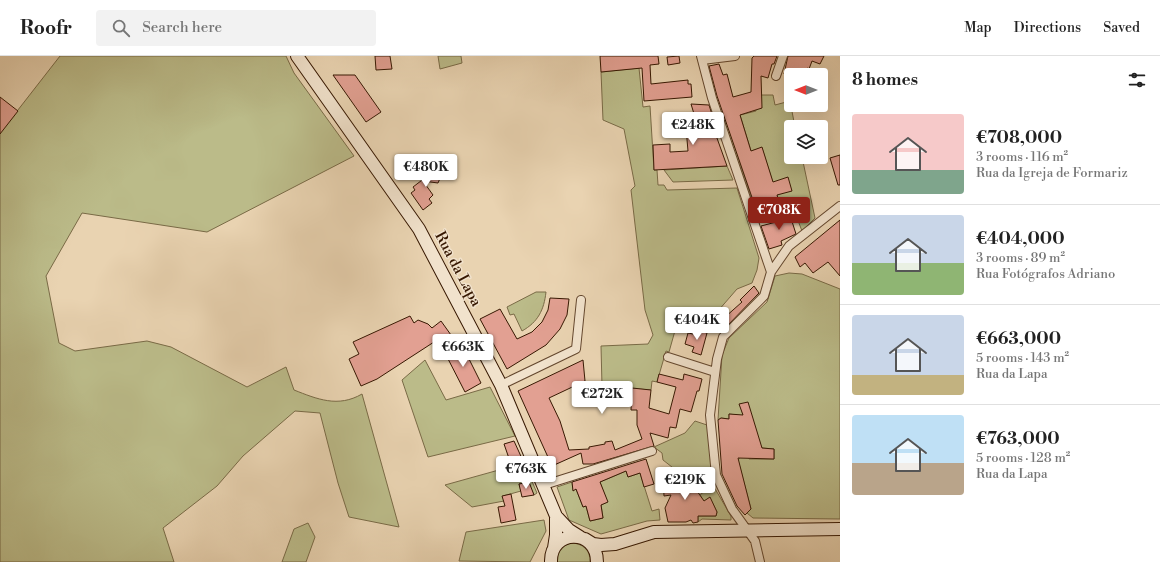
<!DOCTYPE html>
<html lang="en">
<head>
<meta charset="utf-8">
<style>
	body { margin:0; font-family:"Libre Bodoni",serif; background:#f2f2f2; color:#222; height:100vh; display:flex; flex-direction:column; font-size:15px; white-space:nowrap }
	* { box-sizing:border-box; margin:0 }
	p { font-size:13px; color:#767676 }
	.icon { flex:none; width:22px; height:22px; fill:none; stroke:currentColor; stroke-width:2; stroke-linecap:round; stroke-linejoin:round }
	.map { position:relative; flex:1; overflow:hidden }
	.panel { display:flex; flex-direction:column; background:#fff; width:320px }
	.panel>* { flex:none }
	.needle { width:26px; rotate:270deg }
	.controls { position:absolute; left:784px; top:12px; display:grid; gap:8px }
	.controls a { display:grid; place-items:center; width:44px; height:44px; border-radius:4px; background:#fff; box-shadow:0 4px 16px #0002; font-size:20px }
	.price { position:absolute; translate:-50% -34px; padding:0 9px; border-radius:4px; background:#fff; color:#222; font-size:13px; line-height:26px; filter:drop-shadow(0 1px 2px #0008) }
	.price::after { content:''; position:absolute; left:50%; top:24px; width:12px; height:9px; margin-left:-6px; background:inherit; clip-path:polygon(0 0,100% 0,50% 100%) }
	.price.on { background:#8f2418; color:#fff }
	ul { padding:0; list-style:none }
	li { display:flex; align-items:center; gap:12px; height:100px; padding:0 12px }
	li+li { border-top:1px solid #e0e0e0 }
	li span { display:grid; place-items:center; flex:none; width:112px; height:80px; border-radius:4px; color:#555 }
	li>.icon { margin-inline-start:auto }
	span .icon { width:48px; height:48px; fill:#fffc; stroke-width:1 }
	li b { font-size:17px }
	h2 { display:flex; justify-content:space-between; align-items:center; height:48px; padding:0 12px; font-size:17px }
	header { display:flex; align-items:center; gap:24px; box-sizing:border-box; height:56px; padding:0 20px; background:#fff; border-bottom:1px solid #e0e0e0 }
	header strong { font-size:19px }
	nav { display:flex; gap:22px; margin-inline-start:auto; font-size:14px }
	.search { width:280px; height:36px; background:#f2f2f2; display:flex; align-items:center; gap:10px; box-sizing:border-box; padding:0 14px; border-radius:4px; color:#767676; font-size:15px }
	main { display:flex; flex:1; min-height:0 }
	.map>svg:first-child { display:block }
</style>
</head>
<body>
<header>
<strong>Roofr</strong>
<div class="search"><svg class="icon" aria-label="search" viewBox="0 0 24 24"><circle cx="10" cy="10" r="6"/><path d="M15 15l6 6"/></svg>Search here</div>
<nav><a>Map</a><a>Directions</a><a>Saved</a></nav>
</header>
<main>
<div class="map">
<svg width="840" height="506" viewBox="0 0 840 506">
	<rect width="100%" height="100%" fill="#e9d3b1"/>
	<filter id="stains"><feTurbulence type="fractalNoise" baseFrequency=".005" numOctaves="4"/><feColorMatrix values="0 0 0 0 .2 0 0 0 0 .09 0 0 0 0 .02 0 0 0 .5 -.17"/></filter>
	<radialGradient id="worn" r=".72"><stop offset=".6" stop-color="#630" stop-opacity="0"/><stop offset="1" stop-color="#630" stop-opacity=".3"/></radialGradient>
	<!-- green -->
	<path fill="#bbbb89" stroke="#796a46" d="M60 0H286L294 17 354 100 207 176 82 157 46 220 59 287 75 295 147 285 171 291 247 331 286 311 294 334C317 343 338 352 362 338L399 471 349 461 338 427 320 357 295 355 243 400 217 430 163 472 174 506H0V77Z
		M438 0H461L462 7 440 13Z
		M639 12 643 51 650 50 654 114H657L658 129H664L667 134 737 132 759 202 757 214 752 227 737 233 711 263 710 257 690 256 678 264 669 296 666 295 657 326 652 325 651 334 602 330 601 290 648 288 653 279 645 254 631 134 635 130 624 73 603 64 601 16Z
		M752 39H773L775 49 790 45 795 71H791V101H802L815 162 802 175 792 149 754 158 723 65 726 64 755 153 779 146 762 92 751 95 740 59 756 55Z
		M727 110 733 124 673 126 664 114Z
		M789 217 802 218 840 233V463L753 462 747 457 751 453 738 404 748 392 749 403H774V393L762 392 740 348 747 374 736 378 737 359 729 358V363L721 362 718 364 722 299 729 282 767 246 775 220Z
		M536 236H546C544 254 538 266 522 275L514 258 510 259 507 251Z
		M425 304 446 344 490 331 515 380 428 401 402 324Z
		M695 365 707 369C713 381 712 411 710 424L699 433 692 422 677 415 663 404 662 397 654 391 685 377Z
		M524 407 537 437 534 439 528 426 519 428 521 435 503 440 504 445 472 451 445 429Z
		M626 415 628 421 640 417 652 455 659 453 660 464 647 465 601 478 569 464 557 431 572 426 573 434 576 433 583 451 586 450 590 465 603 462 601 449 607 446 600 426Z
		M714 431 731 460V464L702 463 698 466V460H716L717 456 710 442 704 445 700 439 707 433Z
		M544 464 546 475 530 506 459 505 466 476Z
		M308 467 315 481 306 506H282L294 473Z
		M571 487C582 487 591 494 590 506H556C557 496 560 490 571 487Z"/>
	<!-- building -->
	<path fill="#e2a092" stroke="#371802" d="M375 0H390L392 13 376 14Z
		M600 0H658L659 8 650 9 651 28 688 24V28H691L692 41 644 45 642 12 601 16Z
		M679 0 680 7 668 9 667 1Z
		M754 0H777L774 8H772L768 22 761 20 762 52 740 59 751 95 762 91 773 126 788 121 792 135 777 139 779 146 756 153 717 40 709 10 719 8 723 19 727 18 733 41 751 36 752 2Z
		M788 0H824L820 8 812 5 809 13 807 12 805 19H788L784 18Z
		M333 19H355L381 56 366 66Z
		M0 41 18 55 0 78Z
		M691 48 709 49 716 71H713L727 110 654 114 653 89 670 88V96L688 95 686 72 698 71Z
		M840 99V129H838L830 102Z
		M430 112H441V120L438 127 423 125 433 139 429 143 432 147 423 154 411 137 415 134 413 131 430 118Z
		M789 156 796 178 781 185 782 189 769 193 761 170 780 165 778 160Z
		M840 164V220L828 206 813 217 805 207 800 211 795 201Z
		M754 230 759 237 727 270 714 275 709 264H713L719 258 724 262 742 246 740 244Z
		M550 242 569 243 567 259 560 273 546 289 507 313 480 263 500 253 517 283 532 276 542 266 548 254Z
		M410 260 414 267 418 264 428 268 432 272 441 265 451 279 435 289 434 286 377 323 361 330 349 303 359 298 353 286Z
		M694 274 707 277 701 299 692 296 694 291 685 288 688 277 693 278Z
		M462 289 481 327 465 336 445 297Z
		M583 304 585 325 549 342 560 365 569 394 589 393V391L605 388V386L612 385 615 394 642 383 637 369V354H631L632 332 651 334 649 352 669 358 676 331 657 326 659 318 683 324 684 318 702 323 699 335H697L691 356 680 353 676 372 670 371 668 382 650 377 654 390 593 408H583L581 397 552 410 518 335Z
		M748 346 762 392 774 393V403L738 402 751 453 745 459 737 450 722 418 718 364 721 362 729 363V358L743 359 739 348Z
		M514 385 524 407 512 411 504 388Z
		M646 403 654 428 644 431 640 417 628 421 626 415 600 426 608 446 601 449 603 462 590 465 586 450 583 451 576 433 573 435 572 426Z
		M663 418H678V423H683V428L690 425 704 445 710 441 717 456 716 460H698V466L693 467 691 464 686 466H668L665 452 671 439 664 440Z
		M529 426 534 439 522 441 519 428Z
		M511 438 516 464 501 467 498 451 505 450 502 440Z"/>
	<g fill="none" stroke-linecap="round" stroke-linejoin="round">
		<!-- minor casing -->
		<g stroke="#64472e" stroke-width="10">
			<path id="minor" d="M701 0 712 42 771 216 764 240 723 281 717 303 710 359 716 419 732 453 755 485 760 506
				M702 4 735 0
				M776 20 783 0
				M771 216 789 190 840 150
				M668 301 715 316
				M501 329 576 293 581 244
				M544 429 652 395"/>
		</g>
		<!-- secondary casing -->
		<g stroke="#371802" stroke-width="14">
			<path id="secondary" d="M297 0 419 173 501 329 556 460 569 474 580 481
				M585 483 593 488 601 489 615 488 654 476 840 473
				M554 492 556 479V460
				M551 506C550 473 597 472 597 506"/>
		</g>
		<!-- minor -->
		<use href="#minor" stroke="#f1e2cc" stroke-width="8"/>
		<!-- secondary -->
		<use href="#secondary" stroke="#f1e2cc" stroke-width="12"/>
	</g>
	<g text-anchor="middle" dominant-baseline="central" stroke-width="3" stroke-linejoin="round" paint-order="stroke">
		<!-- street labels -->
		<g font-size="15" fill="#371802" stroke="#f1e2cc">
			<text transform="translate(458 213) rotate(62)">Rua da Lapa</text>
		</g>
	</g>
	<rect width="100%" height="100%" filter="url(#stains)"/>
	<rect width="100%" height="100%" fill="url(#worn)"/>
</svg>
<div class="controls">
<a><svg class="needle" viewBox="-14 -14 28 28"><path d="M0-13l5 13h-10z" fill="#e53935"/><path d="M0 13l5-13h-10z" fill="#767676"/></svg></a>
<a><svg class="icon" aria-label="layers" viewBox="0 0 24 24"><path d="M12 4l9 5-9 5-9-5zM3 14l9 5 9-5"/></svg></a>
</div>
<b class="price" style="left:693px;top:90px">€248K</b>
<b class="price" style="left:426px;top:132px">€480K</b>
<b class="price on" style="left:779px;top:175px">€708K</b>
<b class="price" style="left:697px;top:285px">€404K</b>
<b class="price" style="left:463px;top:312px">€663K</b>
<b class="price" style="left:602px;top:359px">€272K</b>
<b class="price" style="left:526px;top:434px">€763K</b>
<b class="price" style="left:685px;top:445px">€219K</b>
</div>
<section class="panel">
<h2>8 homes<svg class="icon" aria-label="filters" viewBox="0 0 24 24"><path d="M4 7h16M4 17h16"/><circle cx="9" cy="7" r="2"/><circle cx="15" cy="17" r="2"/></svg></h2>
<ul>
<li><span style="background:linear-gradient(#f6c9c9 70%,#7fa58c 0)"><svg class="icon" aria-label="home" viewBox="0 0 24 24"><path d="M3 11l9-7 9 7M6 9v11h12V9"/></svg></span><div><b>€708,000</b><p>3 rooms · 116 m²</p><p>Rua da Igreja de Formariz</p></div></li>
<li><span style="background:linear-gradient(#c9d6e8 60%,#8fb573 0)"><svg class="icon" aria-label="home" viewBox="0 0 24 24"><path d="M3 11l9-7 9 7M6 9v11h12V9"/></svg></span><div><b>€404,000</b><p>3 rooms · 89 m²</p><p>Rua Fotógrafos Adriano</p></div></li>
<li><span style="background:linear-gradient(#c9d6e8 75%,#c2b280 0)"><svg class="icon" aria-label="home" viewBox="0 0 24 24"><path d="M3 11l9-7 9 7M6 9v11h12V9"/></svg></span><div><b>€663,000</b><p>5 rooms · 143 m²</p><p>Rua da Lapa</p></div></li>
<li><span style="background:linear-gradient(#bfe0f5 60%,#b9a48a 0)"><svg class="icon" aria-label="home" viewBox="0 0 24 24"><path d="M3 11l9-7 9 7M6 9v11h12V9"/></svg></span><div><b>€763,000</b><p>5 rooms · 128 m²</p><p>Rua da Lapa</p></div></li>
</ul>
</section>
</main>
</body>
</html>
